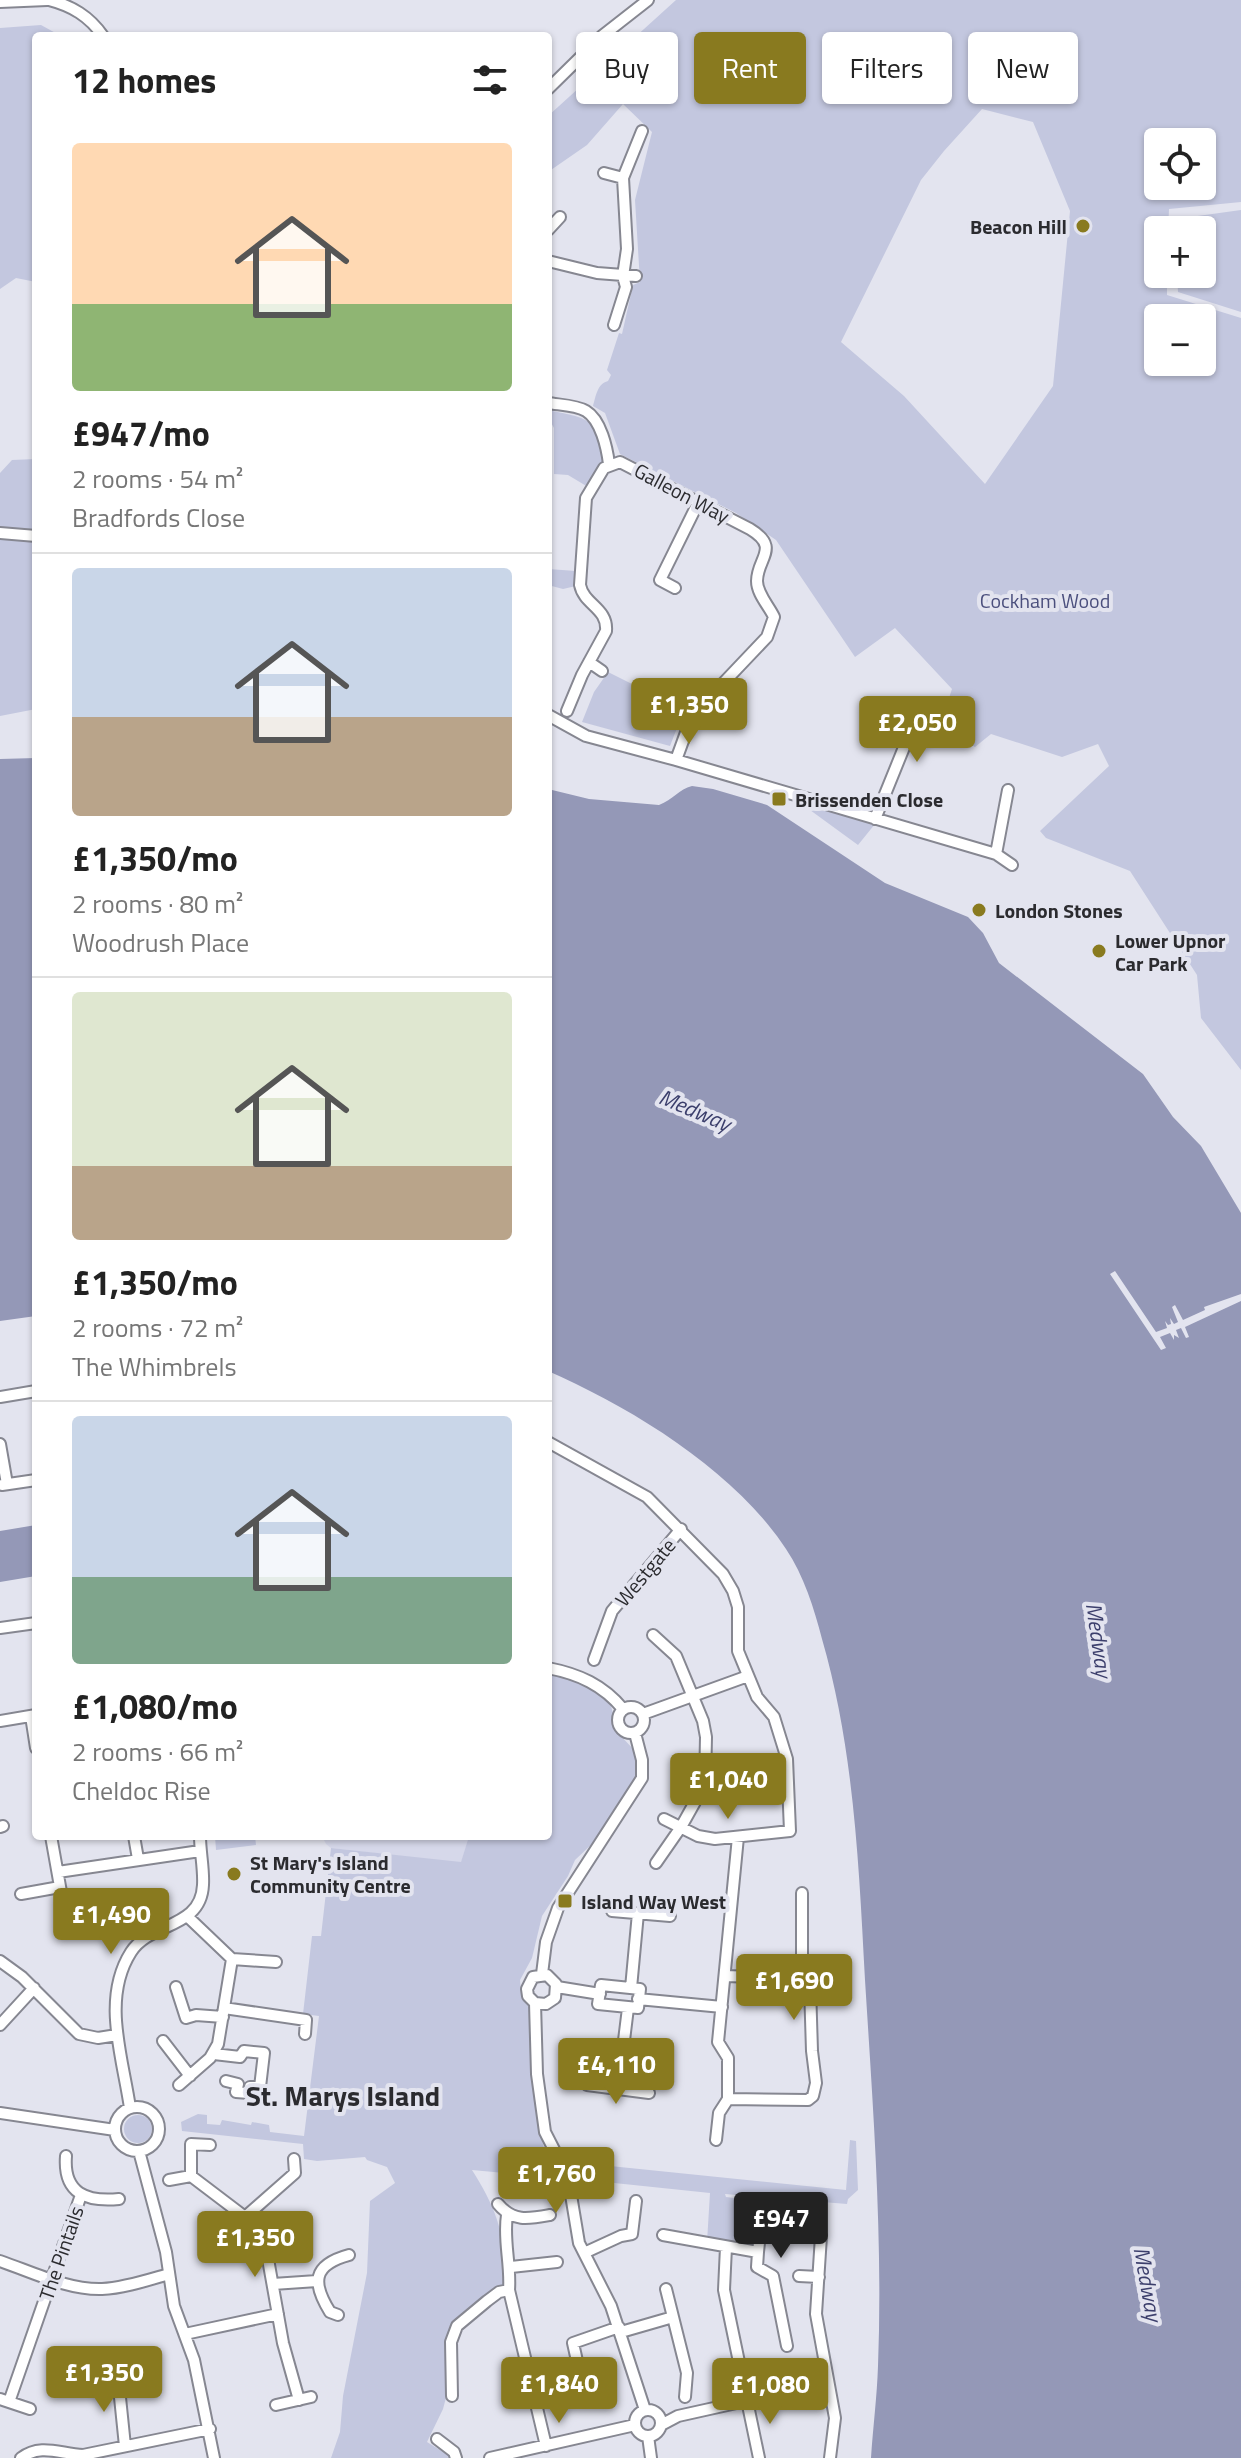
<!DOCTYPE html>
<html lang="en">
<head>
<meta charset="utf-8">
<style>
	body { margin:0; font-family:"Titillium Web",sans-serif; background:#f6f6f6; color:#222; height:100vh; display:flex; flex-direction:column; font-size:30px; white-space:nowrap }
	* { box-sizing:border-box; margin:0 }
	p { font-size:26px; color:#767676 }
	.icon { flex:none; width:44px; height:44px; fill:none; stroke:currentColor; stroke-width:2; stroke-linecap:round; stroke-linejoin:round }
	.map { position:relative; flex:1; overflow:hidden }
	.drawer { position:absolute; left:32px; top:32px; width:520px; height:1808px; display:flex; flex-direction:column; background:#fff; border-radius:8px; box-shadow:0 2px 6px #0004 }
	.drawer>* { flex:none }
	.hud { position:absolute; left:576px; top:32px; width:544px; height:72px; display:flex; gap:16px }
	.tools { position:absolute; left:1144px; top:128px; display:grid; gap:16px }
	.tools a { display:grid; place-items:center; width:72px; height:72px; border-radius:8px; background:#fff; box-shadow:0 2px 6px #0004; font-size:40px }
	.price { position:absolute; translate:-50% -68px; padding:0 18px; border-radius:8px; background:#897a1f; color:#fff; font-size:26px; line-height:52px; filter:drop-shadow(0 2px 4px #0008) }
	.price::after { content:''; position:absolute; left:50%; top:48px; width:24px; height:18px; margin-left:-12px; background:inherit; clip-path:polygon(0 0,100% 0,50% 100%) }
	.price.current { background:#222; color:#fff }
	ul { padding:0; list-style:none }
	li { display:grid; align-content:center; gap:16px; height:424px; padding:0 40px }
	li+li { border-top:2px solid #e0e0e0 }
	li span { display:grid; place-items:center; height:248px; border-radius:8px; color:#555 }
	li>.icon { margin-inline-start:auto }
	span .icon { width:144px; height:144px; fill:#fffc; stroke-width:1 }
	li b { font-size:34px }
	h2 { display:flex; justify-content:space-between; align-items:center; height:96px; padding:0 40px; font-size:34px }
	.pill { padding:0 28px; border-radius:8px; background:#fff; box-shadow:0 2px 6px #0004; font-size:28px; line-height:72px }
	.pill.current { background:#897a1f; color:#fff }
	.map>svg:first-child { display:block }
</style>
</head>
<body>
<div class="map">
<svg width="1241" height="2458" viewBox="0 0 1241 2458">
	<rect width="100%" height="100%" fill="#e3e4ef"/>
	<!-- built -->
	<path fill="#d6d8ea" d="M322 1836H469L461 1863 331 1848 326 1844Z"/>
	<!-- green -->
	<path fill="#c3c7df" fill-rule="evenodd" d="M676 0H1241V202L1169 209 1168 230H1158V274H1167V295L1241 318V1070L1201 1018 1197 975 1130 871 1046 838 1040 831 1109 766 1098 744 1062 757 991 734 975 747 940 725 952 689 895 628 855 657 776 540 736 513 620 454 605 413 593 406C596 396 597 384 608 381L611 375 607 370 619 333 622 334 633 285 640 282 635 200 652 132 623 104 587 145 548 172V116ZM982 109 1033 122 1070 211 1053 386 985 484 904 396 841 342 921 180 944 151ZM1158 142H1202V186H1158ZM1158 318H1202V362H1158Z
		M41 25 61 36H36V282L16 278 0 289V28Z
		M1241 210V312L1178 292 1177 274H1202V230H1176V219Z
		M548 410C585 418 601 417 604 461L593 474 588 487 568 475 554 474V428L548 417Z
		M36 459V709L0 716V473L12 460Z
		M548 569 576 571V586L563 589 548 585Z
		M608 672 684 710 670 746 582 722 594 692Z
		M804 802 875 824 858 845 810 810Z
		M548 1672 575 1679 610 1701 617 1732 637 1753 638 1775 593 1843 575 1860 568 1876 542 1916 532 1958 520 1980 521 1993 530 2009 537 2120 544 2148 561 2178 472 2170C497 2209 508 2240 504 2288L454 2323 447 2394 443 2409 427 2442 448 2455 449 2458H331L340 2432 343 2396 367 2273 370 2201 395 2183 387 2167 367 2160 365 2157 317 2161 304 2159 303 2144 182 2131 181 2122 198 2114 207 2115V2124L220 2125 222 2120 251 2125 252 2122 269 2125 270 2132 304 2136 319 2016 303 2014 312 1936H321L331 1848 461 1862 469 1836H548Z
		M215 1836H255L256 1845 216 1850Z
		M124 2129a14 14 0 1 1 28 0a14 14 0 1 1-28 0Z
		M850 2140 856 2141 858 2190 848 2199 847 2204 725 2194 726 2197 777 2203 778 2210 766 2222 755 2245 707 2242 710 2193 576 2179 571 2162 846 2190Z
		M780 2210H784L782 2238H764L767 2226Z"/>
	<!-- water -->
	<path fill="#9498b7" d="M36 758V1316L0 1321V759Z
		M692 786 713 789 767 805 885 883 968 917 983 933 999 963 1143 1074 1173 1117 1201 1146 1241 1213V2458H871C873 2427 877 2397 878 2366 883 2238 873 2108 865 1980 859 1867 854 1749 822 1639 814 1608 804 1576 786 1549 734 1470 632 1408 548 1371V789L589 799 659 805C673 800 679 789 692 786Z
		M36 1525V1576L0 1582V1531Z"/>
	<!-- pier -->
	<path fill="#e3e4ef" d="M1115 1271 1156 1332 1167 1328 1165 1321 1168 1325 1171 1324 1170 1318 1174 1324 1178 1322 1172 1307 1175 1305 1183 1320 1205 1310 1204 1307 1241 1294V1301L1185 1327 1189 1337 1186 1338 1181 1328 1176 1330 1179 1338 1174 1335V1340L1170 1333 1160 1337 1166 1348 1161 1350 1110 1274Z"/>
	<g fill="none" stroke-linecap="round" stroke-linejoin="round">
		<!-- minor casing -->
		<g stroke="#868791" stroke-width="14">
			<path id="minor" d="M49 0C72 6 89 16 103 36
				M0 2 47 0
				M548 89 602 36 648 0
				M604 173 623 178
				M548 230 560 217
				M548 261 597 273 636 276
				M614 325 626 287 623 276 627 249 623 178 642 131
				M548 403C560 405 576 405 586 411 601 420 607 448 609 464
				M0 533 36 536
				M675 588 660 580 698 503
				M589 662 602 671
				M567 711 582 675 606 631C608 608 584 605 580 585L586 498 604 468 620 462 750 529C781 548 757 558 757 581 757 594 769 606 774 617L767 637 692 716 676 760
				M548 715 586 736 676 760 996 854 1012 865
				M875 819 907 740 904 730 892 714
				M996 854 1008 790
				M0 1397 36 1391
				M548 1442 647 1497 723 1574 733 1591 738 1607V1651L757 1697 774 1717 787 1759 790 1831 715 1839 698 1836 664 1819
				M0 1444 7 1484
				M2 1485 36 1480
				M0 1628 36 1623
				M653 1635 676 1656 703 1721 706 1737 705 1784 681 1827 656 1863
				M594 1660 612 1611 681 1529
				M548 1668C579 1674 603 1685 623 1709
				M618 1720a13 13 0 1 1 26 0a13 13 0 1 1-26 0Z
				M643 1714 748 1676
				M31 1716 36 1748
				M0 1721 36 1715
				M0 1827 3 1826
				M51 1836 66 1920 98 1918 118 1929
				M134 1836 138 1859
				M58 1872 200 1851
				M21 1894 60 1887
				M612 1911 670 1916
				M188 1917 232 1959 276 1962
				M0 1961 22 1977 79 2034 98 2038 117 2035
				M542 1974 546 1942 558 1908 642 1778V1760L635 1733
				M725 1976 756 1977 802 1971
				M601 1985 640 1989 638 2008 598 2004Z
				M176 1987 186 2018 196 2015 223 2017
				M557 1987 600 1994
				M631 1988 638 1913
				M638 1999 722 2007
				M535 2003 546 2004 555 1998 556 1984 547 1975 533 1977 527 1989 528 1996 535 2003 537 2074 545 2132 568 2177 579 2243 611 2306 645 2410
				M224 2008 306 2020 305 2034
				M0 2025 34 1988
				M163 2041 190 2076
				M214 2054 240 2057 244 2051 264 2053 260 2087H250L249 2093 236 2092 238 2084 226 2081
				M179 2085 210 2058 218 2044 232 1959
				M587 2085 649 2093
				M618 2089 628 2008
				M728 2099 808 2100 813 2096 816 2083 812 2051 810 1986 802 1971V1893
				M115 2129a22 22 0 1 1 44 0a22 22 0 1 1-44 0Z
				M130 2108C123 2058 101 1999 131 1952 150 1922 201 1929 203 1885 204 1869 200 1852 200 1836
				M0 2113 115 2130
				M716 2140 719 2113 728 2099V2058L718 2042 738 1837
				M139 2151 166 2252 174 2306 194 2360 214 2458
				M66 2156C63 2194 87 2202 119 2199
				M191 2176V2144L210 2145
				M169 2180 191 2176 245 2217 260 2238 268 2259 283 2343 299 2400
				M498 2204C513 2222 528 2219 550 2215
				M507 2215C503 2240 511 2264 509 2290L546 2446
				M245 2217 295 2173 294 2159
				M663 2235 758 2252 757 2267 773 2276 787 2346
				M821 2236 816 2314 835 2418 830 2458
				M726 2247 724 2290 759 2458
				M758 2252 760 2233
				M584 2253 621 2236 632 2234 636 2201
				M0 2261C32 2272 68 2290 102 2289 124 2288 148 2280 169 2274
				M511 2267 557 2262
				M799 2276 819 2277
				M273 2284 317 2281
				M666 2289 673 2317
				M338 2315 330 2312C312 2283 312 2265 349 2255
				M621 2332 673 2317 687 2373 685 2397
				M185 2334 278 2314
				M118 2378 125 2446
				M102 2381 130 2375
				M583 2388 573 2343 619 2327
				M452 2396 451 2342 457 2326 487 2301 499 2292 509 2290
				M0 2399 30 2409
				M9 2402 81 2195
				M276 2405 311 2397
				M635 2423a13 13 0 1 1 26 0a13 13 0 1 1-26 0Z
				M661 2425 678 2416 827 2383
				M648 2436 651 2458
				M437 2439 454 2452 456 2458
				M21 2458C41 2443 60 2454 83 2455L210 2429
				M490 2458 635 2425"/>
		</g>
		<!-- minor -->
		<use href="#minor" stroke="#fff" stroke-width="10"/>
	</g>
	<!-- markers -->
	<g fill="#897a1f" stroke="#e3e4ef" stroke-width="3">
		<circle cx="1083" cy="226" r="8"/>
		<rect x="771" y="791" width="16" height="16" rx="4"/>
		<circle cx="979" cy="910" r="8"/>
		<circle cx="1099" cy="951" r="8"/>
		<circle cx="234" cy="1874" r="8"/>
		<rect x="557" y="1893" width="16" height="16" rx="4"/>
	</g>
	<g text-anchor="middle" dominant-baseline="central" stroke-width="8" stroke-linejoin="round" paint-order="stroke">
		<!-- poi labels -->
		<g font-size="20" font-weight="bold" fill="#2b2b2f" stroke="#e3e4ef" text-anchor="start">
			<text x="1067" y="226" text-anchor="end">Beacon Hill</text>
			<text x="795" y="799">Brissenden Close</text>
			<text x="995" y="910">London Stones</text>
			<text x="1115" y="940">Lower Upnor<tspan x="1115" dy="23">Car Park</tspan></text>
			<text x="250" y="1862">St Mary's Island<tspan x="250" dy="23">Community Centre</tspan></text>
			<text x="581" y="1901">Island Way West</text>
		</g>
		<!-- street labels -->
		<g font-size="20" fill="#2b2b2f" stroke="#e3e4ef">
			<text transform="translate(682 493) rotate(28)">Galleon Way</text>
			<text transform="translate(645 1572) rotate(-50)">Westgate</text>
			<text transform="translate(61 2253) rotate(-71)">The Pintails</text>
		</g>
		<!-- park labels -->
		<g font-size="20" fill="#4b4f7d" stroke="#e3e4ef">
			<text x="1045" y="600">Cockham Wood</text>
		</g>
		<!-- water labels -->
		<g font-size="22" font-style="italic" fill="#3c3f6c" stroke="#e3e4ef">
			<text transform="translate(695 1110) rotate(23)">Medway</text>
			<text transform="translate(1099 1640) rotate(82)">Medway</text>
			<text transform="translate(1148 2284) rotate(80)">Medway</text>
		</g>
		<!-- district labels -->
		<g font-size="28" font-weight="bold" fill="#2b2b2f" stroke="#e3e4ef">
			<text x="343" y="2095">St. Marys Island</text>
		</g>
	</g>
</svg>
<div class="tools">
<a><svg class="icon" aria-label="locate" viewBox="0 0 24 24"><circle cx="12" cy="12" r="6"/><path d="M12 2v4M12 18v4M2 12h4M18 12h4"/></svg></a>
<a>+</a>
<a>−</a>
</div>
<b class="price" style="left:689px;top:746px">£1,350</b>
<b class="price" style="left:917px;top:764px">£2,050</b>
<b class="price" style="left:728px;top:1821px">£1,040</b>
<b class="price" style="left:111px;top:1956px">£1,490</b>
<b class="price" style="left:794px;top:2022px">£1,690</b>
<b class="price" style="left:616px;top:2106px">£4,110</b>
<b class="price" style="left:556px;top:2215px">£1,760</b>
<b class="price current" style="left:781px;top:2260px">£947</b>
<b class="price" style="left:255px;top:2279px">£1,350</b>
<b class="price" style="left:104px;top:2414px">£1,350</b>
<b class="price" style="left:559px;top:2425px">£1,840</b>
<b class="price" style="left:770px;top:2426px">£1,080</b>
<div class="hud">
<a class="pill">Buy</a>
<a class="pill current">Rent</a>
<a class="pill">Filters</a>
<a class="pill">New</a>
</div>
<section class="drawer">
<h2>12 homes<svg class="icon" aria-label="filters" viewBox="0 0 24 24"><path d="M4 7h16M4 17h16"/><circle cx="9" cy="7" r="2"/><circle cx="15" cy="17" r="2"/></svg></h2>
<ul>
<li><span style="background:linear-gradient(#ffd9b3 65%,#8fb573 0)"><svg class="icon" aria-label="home" viewBox="0 0 24 24"><path d="M3 11l9-7 9 7M6 9v11h12V9"/></svg></span><div><b>£947/mo</b><p>2 rooms · 54 m²</p><p>Bradfords Close</p></div></li>
<li><span style="background:linear-gradient(#c9d6e8 60%,#b9a48a 0)"><svg class="icon" aria-label="home" viewBox="0 0 24 24"><path d="M3 11l9-7 9 7M6 9v11h12V9"/></svg></span><div><b>£1,350/mo</b><p>2 rooms · 80 m²</p><p>Woodrush Place</p></div></li>
<li><span style="background:linear-gradient(#dfe7d0 70%,#b9a48a 0)"><svg class="icon" aria-label="home" viewBox="0 0 24 24"><path d="M3 11l9-7 9 7M6 9v11h12V9"/></svg></span><div><b>£1,350/mo</b><p>2 rooms · 72 m²</p><p>The Whimbrels</p></div></li>
<li><span style="background:linear-gradient(#c9d6e8 65%,#7fa58c 0)"><svg class="icon" aria-label="home" viewBox="0 0 24 24"><path d="M3 11l9-7 9 7M6 9v11h12V9"/></svg></span><div><b>£1,080/mo</b><p>2 rooms · 66 m²</p><p>Cheldoc Rise</p></div></li>
</ul>
</section>
</div>
</body>
</html>
